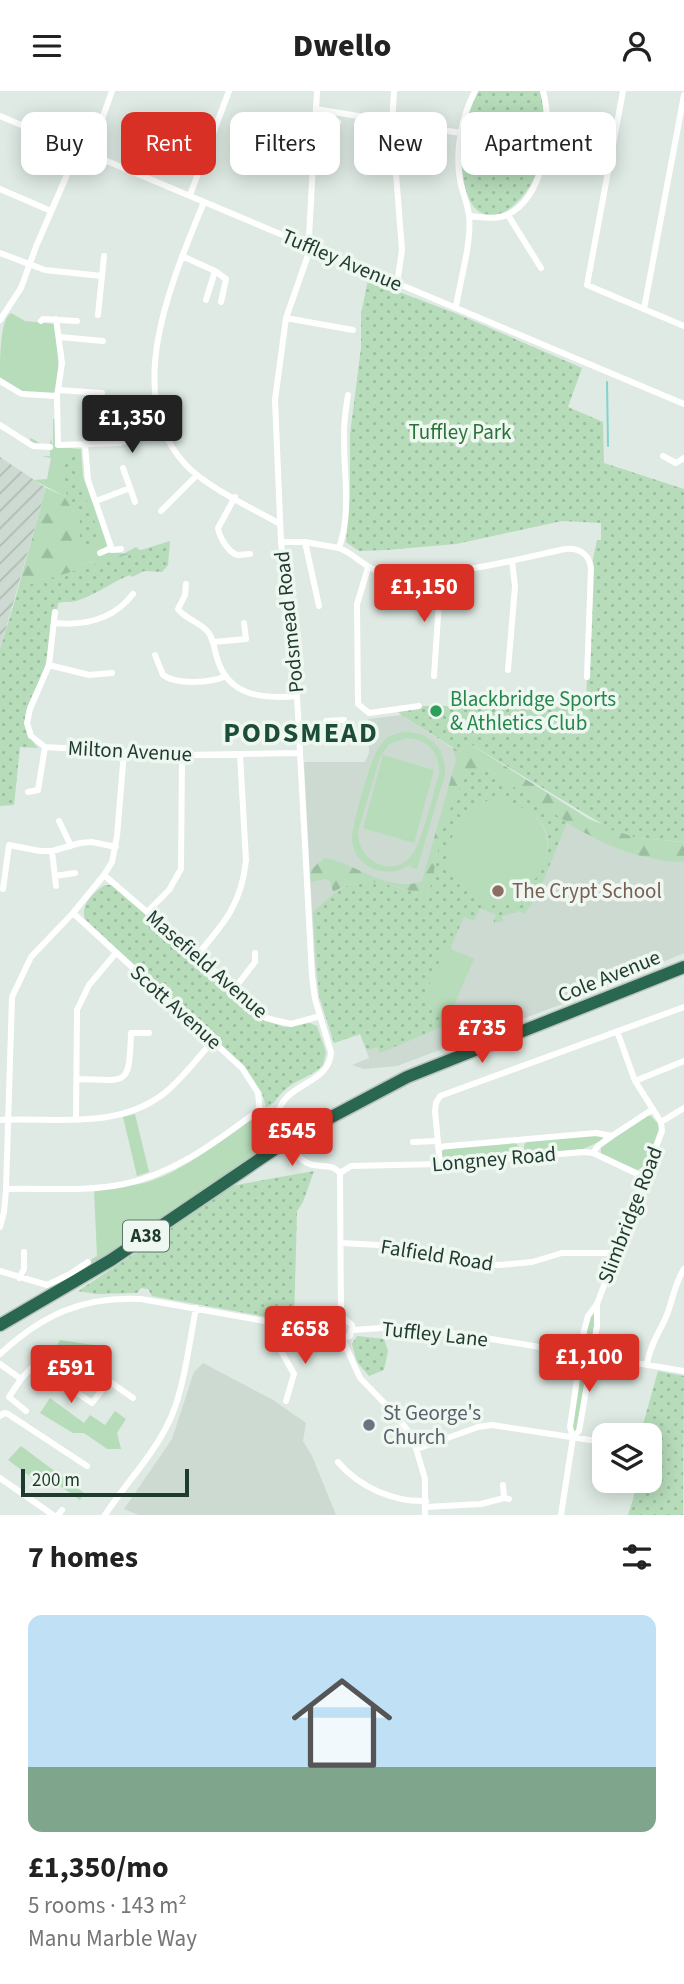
<!DOCTYPE html>
<html lang="en">
<head>
<meta charset="utf-8">
<style>
	body { margin:0; font-family:"Source Sans 3",sans-serif; background:#f2f2f2; color:#222; height:100vh; display:flex; flex-direction:column; font-size:26px; white-space:nowrap }
	* { box-sizing:border-box; margin:0 }
	p { font-size:23px; color:#767676 }
	.icon { flex:none; width:38px; height:38px; fill:none; stroke:currentColor; stroke-width:2; stroke-linecap:round; stroke-linejoin:round }
	.map { position:relative; height:1424px; overflow:hidden }
	.panel { display:flex; flex-direction:column; background:#fff; flex:1 }
	.panel>* { flex:none }
	.banner { position:absolute; left:21px; top:21px; width:642px; height:63px; display:flex; gap:14px }
	.fabs { position:absolute; left:592px; top:1332px; display:grid; gap:14px }
	.fabs a { display:grid; place-items:center; width:70px; height:70px; border-radius:14px; background:#fff; box-shadow:0 4px 18px #0003; font-size:35px }
	.scale { position:absolute; left:21px; bottom:18px; width:168px; box-sizing:border-box; padding-left:7px; border:4px solid #1f3a2e; border-top:0; font-size:19px; line-height:24px; white-space:nowrap; color:#1f3a2e; -webkit-text-stroke:5px #eff7f1; paint-order:stroke }
	.price { position:absolute; translate:-50% -60px; padding:0 16px; border-radius:7px; background:#d93025; color:#fff; font-size:23px; line-height:46px; filter:drop-shadow(0 2px 4px #0008) }
	.price::after { content:''; position:absolute; left:50%; top:42px; width:21px; height:16px; margin-left:-10px; background:inherit; clip-path:polygon(0 0,100% 0,50% 100%) }
	.price.on { background:#222; color:#fff }
	ul { padding:0; list-style:none }
	li { display:grid; align-content:center; gap:14px; height:371px; padding:0 28px }
	li+li { border-top:2px solid #e0e0e0 }
	li span { display:grid; place-items:center; height:217px; border-radius:14px; color:#555 }
	li>.icon { margin-inline-start:auto }
	span .icon { width:126px; height:126px; fill:#fffc; stroke-width:1 }
	li b { font-size:30px }
	h2 { display:flex; justify-content:space-between; align-items:center; height:84px; padding:0 28px; font-size:30px }
	.tag { padding:0 24px; border-radius:14px; background:#fff; box-shadow:0 4px 18px #0003; font-size:24px; line-height:63px }
	.tag.on { background:#d93025; color:#fff }
	header { display:flex; justify-content:space-between; align-items:center; height:91px; padding:0 28px; background:#fff; font-size:32px; font-weight:800 }
	.map>svg:first-child { display:block }
</style>
</head>
<body>
<header><svg class="icon" aria-label="menu" viewBox="0 0 24 24"><path d="M4 6h16M4 12h16M4 18h16"/></svg>Dwello<svg class="icon" aria-label="person" viewBox="0 0 24 24"><circle cx="12" cy="8" r="4"/><path d="M4 21q1-7 8-7t8 7"/></svg></header>
<div class="map">
<svg width="684" height="1424" viewBox="0 0 684 1424">
	<defs>
		<pattern id="industrial-furrows" width="10" height="10" patternUnits="userSpaceOnUse" patternTransform="scale(1.75)"><rect width="10" height="10" fill="#ccdad1"/><path d="M-1 1l2-2M0 10L10 0M9 11l2-2" fill="none" stroke="#afbcb4"/></pattern>
		<pattern id="forest-firs" width="22" height="20" patternUnits="userSpaceOnUse" patternTransform="scale(1.75)"><rect width="22" height="20" fill="#b6dcba"/><path d="M5 1l3.5 6h-7zM16 11l3.5 6h-7z" fill="#9cbea0"/></pattern>
		<pattern id="park-dots" width="8" height="8" patternUnits="userSpaceOnUse" patternTransform="scale(1.75)"><rect width="8" height="8" fill="#b6dcba"/><path d="M2 2h.1M6 6h.1" fill="none" stroke="#9cbea0" stroke-width="1.8" stroke-linecap="round"/></pattern>
	</defs>
	<rect width="100%" height="100%" fill="#deeae3"/>
	<!-- built -->
	<path fill="#ccdad1" d="M401 624 589 745 647 767 684 771V862L578 907 397 975 364 978 352 974 369 967 360 943 334 952 319 905 315 874 304 671H365L369 662 368 628Z
		M203 1272 273 1309 306 1332 303 1350 312 1365 336 1424H139L124 1418 172 1348 194 1281Z"/>
	<!-- industrial -->
	<path fill="url(#industrial-furrows)" d="M0 366 46 397 0 558Z"/>
	<!-- grass -->
	<path fill="#b6dcba" fill-rule="evenodd" d="M11 222 25 230 54 233C57 248 62 293 53 304L23 301 0 286C0 268 0 228 11 222Z
		M53 328H55V356L81 358 83 386 106 446 107 455 105 457 107 462H125L136 456 141 460 77 474V426L64 405 34 389 47 388 51 367 42 365H50V355L40 354 29 350 31 347 41 353H50L51 347 53 356Z
		M406 641C431 642 446 658 445 683L417 778 410 776 411 773C389 789 356 779 352 750 351 736 371 667 379 656 385 646 395 642 406 641ZM407 647C427 648 440 661 439 682 434 701 423 746 414 761 396 790 357 772 358 740L380 666 389 653Z
		M383 664 434 679 414 752 363 737Z
		M498 707C506 709 514 713 522 717 576 745 532 817 496 813 483 812 467 802 459 793 439 772 451 739 468 720 476 713 487 709 498 707Z
		M446 856 474 868 450 923 422 911Z
		M135 1023 149 1081 137 1085 123 1026Z
		M645 1025H651L660 1035 645 1076 637 1079 601 1062V1056Z
		M259 1027C272 1030 278 1037 277 1050L127 1154 49 1202 48 1195 97 1165 94 1099C111 1097 127 1096 144 1092 182 1082 216 1052 249 1030Z
		M600 1044 603 1046 601 1050 583 1058 530 1063 524 1058V1054L527 1050Z
		M515 1052 519 1055 514 1064 448 1070 442 1066V1060L446 1057Z
		M597 1213 579 1340 573 1346 570 1336 581 1263 565 1260 584 1240Z
		M60 1249 100 1255 87 1278 56 1256Z
		M50 1307 84 1332 90 1324 105 1334 115 1320 126 1328 117 1342 121 1358H107L84 1342H73L40 1322Z
		M21 1355 84 1402 80 1409 54 1391 40 1393 8 1369Z"/>
	<!-- forest -->
	<path fill="url(#forest-firs)" d="M46 397 64 405 77 426V474L147 458 42 504 0 563Z
		M467 651 589 728 638 747 684 751V771C610 771 547 718 488 679L466 683 443 734 432 792 427 802 421 803C388 794 365 783 333 801L330 790 325 788 311 791 310 779 325 767C355 772 389 803 422 790L456 669 453 656 460 661Z"/>
	<!-- park -->
	<path fill="url(#park-dots)" fill-rule="evenodd" d="M478 0H540C550 40 546 85 514 114 507 120 499 125 490 124 457 122 460 57 465 35 468 23 473 11 478 0Z
		M369 184 391 198 455 222 582 277 568 316 603 331 604 372 684 398V751L638 747 612 739 467 651 460 661 401 624 396 618 419 615H586L591 477 597 449H601V432L562 430 456 453 386 459 359 460 346 451 350 406V343L361 257V223Z
		M71 363 77 364 79 389 99 442V449C94 455 86 458 80 452V430L65 399 61 384 62 372Z
		M170 450 168 474 162 481 144 480 132 486 130 484C112 491 97 503 79 509 72 512 66 510 58 512L57 520 52 521C50 537 49 555 46 571 39 604 8 624 38 657L20 656 14 714 0 715V558L19 497Z
		M477 678 488 679 567 731 537 806 524 823 519 820 502 825 503 830 493 832 496 824 480 817 474 830 464 826 450 858 446 856 422 910 450 923 453 926 451 932 380 962 377 956 367 959 360 943 334 952 319 905 313 822C355 779 367 789 421 803L427 802 432 792 443 734 466 683ZM497 707C506 709 514 713 522 717 555 734 554 760 535 788 527 800 516 810 501 813 493 814 483 810 476 806 466 800 457 794 453 784 442 763 453 737 468 720 476 713 487 710 497 707Z
		M105 794H113L126 805 266 930 284 936 310 932 317 935 326 961 323 974C313 985 297 988 286 998 278 1004 275 1014 266 1016L262 1002 244 975 85 828C80 815 93 801 105 794Z
		M314 1080 303 1111 297 1120 294 1231 152 1205 148 1198 141 1197 137 1202 96 1203 78 1200 139 1160 231 1095Z
		M357 1245 384 1248 388 1260 384 1279 369 1285 357 1271 352 1253Z
		M658 1280 684 1285 683 1424H628L639 1390H649V1344H640Z"/>
	<g fill="none" stroke-linecap="round" stroke-linejoin="round">
		<!-- stream -->
		<path stroke="#84d2d0" stroke-width="2" d="M607 291 608 355"/>
		<!-- highway casing -->
		<g stroke="#bcc4c0" stroke-width="15">
			<path id="highway" d="M0 1234 111 1169 288 1049 407 986 684 876"/>
		</g>
		<!-- street -->
		<path stroke="#fff" stroke-width="6" d="M317 0 308 164 286 227 275 309 281 451 297 605 312 885 315 908 331 961C330 994 282 992 278 1024 281 1041 295 1070 313 1074 324 1076 332 1073 340 1082L341 1227
			M394 0 392 32 402 159 397 193
			M623 0 587 194 684 235
			M316 18 460 42
			M0 25 684 313
			M305 27H316
			M316 29 338 31
			M90 62 112 0
			M0 98 51 120
			M190 104 229 0
			M204 111C174 185 120 303 185 373 206 396 252 417 280 433
			M508 124 541 177
			M469 125C481 126 496 129 507 124 546 105 553 36 543 0
			M38 151 78 58
			M0 162 45 179 102 185
			M182 165 215 180 226 188 221 211
			M206 209 215 180
			M456 216C460 190 472 150 469 125 468 113 462 101 460 89 455 59 461 27 475 0
			M644 218 684 4
			M98 224 104 165
			M286 227 353 239
			M56 228 62 272 57 305 58 354 120 352 163 339
			M0 229 21 197 37 153
			M41 230 43 228 77 230
			M60 246 103 250
			M0 290 20 302
			M59 299 102 302
			M23 303 57 305
			M0 334 33 355 50 356
			M85 354 88 389 112 459 121 458
			M663 365 676 372 684 367
			M123 377 135 411
			M235 406 218 437C219 445 228 462 238 464 242 464 246 463 250 463
			M96 410 130 397
			M161 420 197 384
			M281 451H305L339 457C352 421 343 380 344 342 344 330 346 317 348 304
			M305 451 319 515
			M339 457C355 463 364 477 381 481 431 491 514 469 565 458 578 457 589 462 591 477L587 586
			M100 462 111 457
			M368 477 357 513 358 613 369 622 419 615
			M186 493 185 504 178 518C185 528 200 531 208 541 214 549 214 558 217 567 228 606 264 608 297 605
			M55 521 49 574 30 618 27 632 31 645 45 656 182 664 300 662
			M54 532C85 535 113 529 133 503
			M213 551 246 548 244 532
			M155 564 163 584C177 594 211 592 226 585
			M49 574 89 584 112 582
			M508 579 515 495 512 470
			M434 585 441 481
			M299 642 325 640 326 630 344 629
			M28 701 38 699 45 656
			M59 730 71 755
			M52 760 56 795
			M104 784 197 864 266 927 291 933 320 925
			M55 785 75 782
			M3 798 9 754 40 760H52L80 752 92 751 116 756
			M147 821 169 799 181 778 182 664
			M73 822 242 977 258 1002 260 1022
			M197 864C224 833 242 812 246 769L240 664
			M234 898 255 871V862
			M76 988C128 989 129 997 131 942H149
			M635 990 684 970
			M0 1029C54 1026 114 1039 162 1004 181 990 197 967 213 950
			M76 1029 77 919 89 894 116 862
			M661 1031 684 1017
			M413 1051 438 1050
			M438 1056 596 1042 612 1045 653 1018
			M593 1062 598 1055 612 1045
			M440 1073 435 1020 436 1012 440 1005 684 916
			M340 1082 351 1075 440 1073 584 1061 593 1062 644 1086
			M6 1098C45 1097 86 1101 124 1093 172 1083 212 1054 251 1025L260 1022 278 1024
			M0 1136 4 1121 6 1098 12 906 31 866 73 822 104 784 112 771 117 745 124 661
			M341 1152 398 1155 460 1171 499 1174 532 1171 562 1162H615
			M0 1180 47 1194 70 1183 88 1171
			M19 1187 24 1178V1161
			M286 1234 281 1260 294 1283 286 1310
			M353 1239 395 1236 473 1245 684 1280
			M331 1240 338 1248 350 1245 352 1234 345 1228 341 1227
			M343 1249 360 1287 397 1325 413 1347 425 1388V1424
			M0 1263C42 1224 83 1205 141 1208L315 1239 331 1240
			M0 1273 21 1288
			M647 1273C650 1254 659 1242 666 1226 673 1210 674 1193 684 1178
			M26 1320 9 1306 21 1288 35 1273 92 1312 109 1290 133 1307
			M0 1325 4 1322 8 1323 87 1375
			M573 1346 579 1340 597 1235V1215
			M417 1358 478 1336 492 1334 604 1351
			M338 1371C359 1396 393 1411 426 1410
			M0 1387 53 1424
			M503 1394 504 1407 509 1408
			M426 1416 481 1413 504 1407
			M58 1424 62 1419
			M105 1424C127 1390 156 1362 172 1324 184 1296 190 1248 196 1217
			M561 1424 573 1346 570 1336 584 1240 588 1225 597 1213 662 1040 661 1031 635 990 617 940"/>
		<!-- highway -->
		<use href="#highway" stroke="#2a6750" stroke-width="12"/>
	</g>
	<!-- markers -->
	<circle fill="#2e9e5b" stroke="#eff7f1" stroke-width="2.5" cx="436" cy="620" r="7"/>
	<circle fill="#8d6e63" stroke="#eff7f1" stroke-width="2.5" cx="498" cy="800" r="7"/>
	<circle fill="#6b7280" stroke="#eff7f1" stroke-width="2.5" cx="369" cy="1334" r="7"/>
	<g text-anchor="middle" dominant-baseline="central" stroke-width="7" stroke-linejoin="round" paint-order="stroke">
		<!-- shield labels -->
		<rect fill="#eff7f1" stroke="#5d7368" stroke-width="2" x="123" y="1129.5" width="46" height="31" rx="5"/>
		<g font-size="19" font-weight="bold" fill="#1f3a2e">
			<text x="146" y="1145">A38</text>
		</g>
		<!-- street labels -->
		<g font-size="21" fill="#1f3a2e" stroke="#eff7f1">
			<text transform="translate(342 169) rotate(23)">Tuffley Avenue</text>
			<text transform="translate(289 531) rotate(-96)">Podsmead Road</text>
			<text transform="translate(130 660) rotate(3)">Milton Avenue</text>
			<text transform="translate(207 873) rotate(41)">Masefield Avenue</text>
			<text transform="translate(609 885) rotate(-22)">Cole Avenue</text>
			<text transform="translate(176 916) rotate(42)">Scott Avenue</text>
			<text transform="translate(494 1068) rotate(-5)">Longney Road</text>
			<text transform="translate(630 1124) rotate(-69)">Slimbridge Road</text>
			<text transform="translate(437 1164) rotate(9)">Falfield Road</text>
			<text transform="translate(435 1243) rotate(6)">Tuffley Lane</text>
		</g>
		<!-- park labels -->
		<g font-size="21" fill="#297238" stroke="#eff7f1">
			<text x="460" y="341">Tuffley Park</text>
		</g>
		<!-- leisure labels -->
		<g font-size="21" fill="#27864d" stroke="#eff7f1" text-anchor="start">
			<text x="450" y="608">Blackbridge Sports<tspan x="450" dy="24">&amp; Athletics Club</tspan></text>
		</g>
		<!-- education labels -->
		<g font-size="21" fill="#785e54" stroke="#eff7f1" text-anchor="start">
			<text x="512" y="800">The Crypt School</text>
		</g>
		<!-- worship labels -->
		<g font-size="21" fill="#5b616d" stroke="#eff7f1" text-anchor="start">
			<text x="383" y="1322">St George's<tspan x="383" dy="24">Church</tspan></text>
		</g>
		<!-- district labels -->
		<g font-size="28" font-weight="bold" letter-spacing="2" fill="#1b4d38" stroke="#eff7f1">
			<text x="301" y="642">PODSMEAD</text>
		</g>
	</g>
</svg>
<div class="fabs">
<a><svg class="icon" aria-label="layers" viewBox="0 0 24 24"><path d="M12 4l9 5-9 5-9-5zM3 14l9 5 9-5"/></svg></a>
</div>
<div class="scale">200 m</div>
<b class="price on" style="left:132px;top:364px">£1,350</b>
<b class="price" style="left:424px;top:533px">£1,150</b>
<b class="price" style="left:482px;top:974px">£735</b>
<b class="price" style="left:292px;top:1077px">£545</b>
<b class="price" style="left:305px;top:1275px">£658</b>
<b class="price" style="left:589px;top:1303px">£1,100</b>
<b class="price" style="left:71px;top:1314px">£591</b>
<div class="banner">
<a class="tag">Buy</a>
<a class="tag on">Rent</a>
<a class="tag">Filters</a>
<a class="tag">New</a>
<a class="tag">Apartment</a>
</div>
</div>
<section class="panel">
<h2>7 homes<svg class="icon" aria-label="filters" viewBox="0 0 24 24"><path d="M4 7h16M4 17h16"/><circle cx="9" cy="7" r="2"/><circle cx="15" cy="17" r="2"/></svg></h2>
<ul>
<li><span style="background:linear-gradient(#bfe0f5 70%,#7fa58c 0)"><svg class="icon" aria-label="home" viewBox="0 0 24 24"><path d="M3 11l9-7 9 7M6 9v11h12V9"/></svg></span><div><b>£1,350/mo</b><p>5 rooms · 143 m²</p><p>Manu Marble Way</p></div></li>
</ul>
</section>
</body>
</html>
